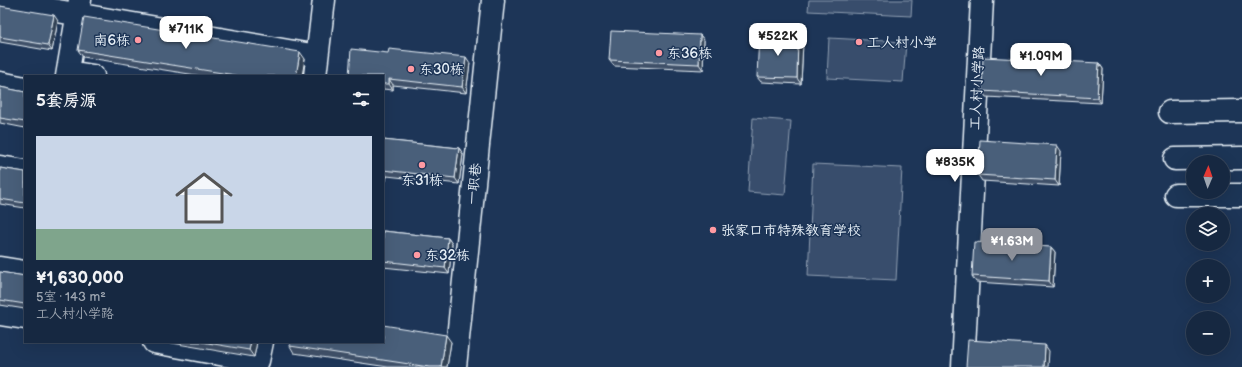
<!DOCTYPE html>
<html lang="zh">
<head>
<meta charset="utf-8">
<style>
	body { margin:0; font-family:"Balsamiq Sans","LXGW WenKai TC",sans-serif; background:#1f3048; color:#f1f3f6; height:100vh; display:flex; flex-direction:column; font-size:15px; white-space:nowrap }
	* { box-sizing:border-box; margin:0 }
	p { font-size:13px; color:#9ea6b1 }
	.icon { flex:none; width:22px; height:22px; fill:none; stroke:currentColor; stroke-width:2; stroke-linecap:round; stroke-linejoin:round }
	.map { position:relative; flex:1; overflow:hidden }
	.sheet { position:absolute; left:24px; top:75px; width:360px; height:268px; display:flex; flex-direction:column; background:#162841; border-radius:0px; box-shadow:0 4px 16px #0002,0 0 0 1px #35445a }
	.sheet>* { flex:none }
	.needle { width:26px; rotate:2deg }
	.tools { position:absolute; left:1186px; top:155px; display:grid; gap:8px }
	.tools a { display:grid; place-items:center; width:44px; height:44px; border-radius:50%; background:#162841; box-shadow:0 4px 16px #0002,0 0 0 1px #35445a; font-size:20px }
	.price { position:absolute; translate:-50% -34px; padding:0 9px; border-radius:8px; background:#fff; color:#222; font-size:13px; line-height:26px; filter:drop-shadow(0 1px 2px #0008) }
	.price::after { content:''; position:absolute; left:50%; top:24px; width:12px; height:9px; margin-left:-6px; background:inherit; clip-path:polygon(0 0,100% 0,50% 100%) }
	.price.current { background:#8c9099; color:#fff }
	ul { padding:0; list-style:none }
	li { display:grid; align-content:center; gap:8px; height:212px; padding:0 12px }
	li span { display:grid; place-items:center; height:124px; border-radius:0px; color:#555 }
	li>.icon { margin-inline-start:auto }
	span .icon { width:72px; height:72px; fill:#fffc; stroke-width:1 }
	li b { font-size:17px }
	h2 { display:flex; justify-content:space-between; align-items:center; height:48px; padding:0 12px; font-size:17px }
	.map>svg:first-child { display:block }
</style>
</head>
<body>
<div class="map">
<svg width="1242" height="367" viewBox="0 0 1242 367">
	<rect width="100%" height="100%" fill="#1d3557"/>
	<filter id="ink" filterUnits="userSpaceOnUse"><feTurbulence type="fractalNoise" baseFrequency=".025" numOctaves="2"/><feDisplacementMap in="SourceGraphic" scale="8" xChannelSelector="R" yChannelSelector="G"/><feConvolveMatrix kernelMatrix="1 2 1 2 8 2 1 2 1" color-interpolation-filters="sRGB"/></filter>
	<g filter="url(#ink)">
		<!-- grass -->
		<path fill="#374d6c" stroke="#909fb2" d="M809 0H912L911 16 808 11Z
			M829 38 906 42 903 82 827 78Z
			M753 118 791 121 785 195 748 192Z
			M813 164 902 168 896 280 808 276Z"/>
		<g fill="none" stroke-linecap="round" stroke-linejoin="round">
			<!-- minor casing -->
			<g stroke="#e8f1f8" stroke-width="25">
				<path id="minor" d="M0 1 317 56
					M68 72 93 76
					M67 76 80 0
					M315 76 324 0
					M0 83 25 88
					M1170 112 1242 111
					M1175 159 1242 158
					M0 167 25 171
					M1176 195H1242
					M0 268 25 272
					M0 314 25 318
					M154 342 258 361 262 342
					M455 367 493 0
					M963 367 982 0"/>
			</g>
			<!-- minor -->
			<use href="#minor" stroke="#1d3557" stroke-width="22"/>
		</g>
		<!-- wall -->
		<path fill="#3f5169" stroke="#e8f1f8" d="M0 6 58 21 52 51 0 42Z
			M700 35 704 40 703 70 614 66 609 60Z
			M798 36 803 42 801 84 761 82 757 77Z
			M78 50 305 59 302 76H202L83 57Z
			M470 63 466 93 393 85V90L383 89V76Z
			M1099 63 1103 69 1101 103 986 97 982 91Z
			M0 87 25 92V128L0 123Z
			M383 140 459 148 463 154 459 184 387 176 386 181H383Z
			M1061 151 1059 186 982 181 978 175Z
			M0 168 25 172V208L0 204Z
			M383 231 448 238 452 244 449 274 383 267Z
			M1051 247 1055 252 1053 287 976 282 972 276Z
			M0 272 25 276V309L0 305Z
			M166 342H257L254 357Z
			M451 342 447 367H388L294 353 290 346Z"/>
		<!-- shaded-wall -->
		<path fill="#334255" stroke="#e8f1f8" d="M54 15 58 21 52 51 48 45Z
			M700 35 704 40 703 70 699 64Z
			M798 36 803 42 801 84 797 78Z
			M300 52 305 59 302 76H296Z
			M466 57 470 63 466 93 462 87Z
			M1099 63 1103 69 1101 103 1097 98Z
			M389 79 393 85V90L389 84Z
			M1057 145 1061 151 1059 186 1055 180Z
			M459 148 463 154 459 184 455 178Z
			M383 171 387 176 386 181 383 177Z
			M448 238 452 244 449 274 445 268Z
			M1051 247 1055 252 1053 287 1049 281Z
			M446 335 451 342 447 367H441Z
			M251 342H257L254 357 249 350Z
			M1045 345 1049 351 1048 367H1044Z"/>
		<!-- building -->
		<path fill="#495e7a" stroke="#e8f1f8" d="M0 6 54 15 48 45 0 37Z
			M84 17 300 52 296 76H241L78 50Z
			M611 31 700 35 699 64 609 60Z
			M759 35 798 36 797 78 757 77Z
			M351 49 388 53 389 49 466 57 462 87 389 79V84H383V76H349Z
			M983 57 1099 63 1097 98 982 91Z
			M0 87 25 92V122L0 118Z
			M383 140 459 148 455 178 383 170Z
			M980 140 1057 145 1055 180 978 175Z
			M0 168 25 172V203L0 199Z
			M383 231 448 238 445 268 383 261Z
			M974 242 1051 247 1049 281 972 276Z
			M0 272 25 276V304L0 300Z
			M383 325 446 335 441 367H429L290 346V342H383Z
			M968 340 1045 345 1044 367H966Z
			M202 342H251L249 350Z"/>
	</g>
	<!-- markers -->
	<g fill="#ff9aa2" stroke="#1d3557" stroke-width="1.5">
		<circle cx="138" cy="40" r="4"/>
		<circle cx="859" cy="42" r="4"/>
		<circle cx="659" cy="53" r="4"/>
		<circle cx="411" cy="69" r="4"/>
		<circle cx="422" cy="165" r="4"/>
		<circle cx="713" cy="230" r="4"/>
		<circle cx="417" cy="255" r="4"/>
	</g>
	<g text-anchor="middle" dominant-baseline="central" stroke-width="3" stroke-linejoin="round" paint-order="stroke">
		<!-- poi labels -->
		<g font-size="14" fill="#e8f1f8" stroke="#1d3557" text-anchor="start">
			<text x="130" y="40" text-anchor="end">南6栋</text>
			<text x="867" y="42">工人村小学</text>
			<text x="667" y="53">东36栋</text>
			<text x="419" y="69">东30栋</text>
			<text x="422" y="180" text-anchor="middle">东31栋</text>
			<text x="721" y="230">张家口市特殊教育学校</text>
			<text x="425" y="255">东32栋</text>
		</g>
		<!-- street labels -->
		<g font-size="14" fill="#e8f1f8" stroke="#1d3557">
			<text transform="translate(977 88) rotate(-87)">工人村小学路</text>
			<text transform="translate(474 184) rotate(-84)">一职巷</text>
		</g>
	</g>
</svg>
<div class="tools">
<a><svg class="needle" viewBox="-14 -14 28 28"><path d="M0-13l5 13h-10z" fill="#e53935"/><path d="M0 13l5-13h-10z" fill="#9ea6b1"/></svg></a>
<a><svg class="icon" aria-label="layers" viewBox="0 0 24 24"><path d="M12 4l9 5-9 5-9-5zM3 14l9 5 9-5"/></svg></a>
<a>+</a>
<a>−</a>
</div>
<b class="price" style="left:186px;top:50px">¥711K</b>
<b class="price" style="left:778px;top:57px">¥522K</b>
<b class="price" style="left:1041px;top:77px">¥1.09M</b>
<b class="price" style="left:955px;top:183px">¥835K</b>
<b class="price current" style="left:1012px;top:262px">¥1.63M</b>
<section class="sheet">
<h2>5套房源<svg class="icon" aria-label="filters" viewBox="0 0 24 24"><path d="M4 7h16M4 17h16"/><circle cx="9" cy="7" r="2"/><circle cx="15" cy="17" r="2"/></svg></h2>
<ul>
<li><span style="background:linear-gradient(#c9d6e8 75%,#7fa58c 0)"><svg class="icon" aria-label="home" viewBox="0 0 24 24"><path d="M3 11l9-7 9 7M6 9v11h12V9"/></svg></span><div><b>¥1,630,000</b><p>5室 · 143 m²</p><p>工人村小学路</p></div></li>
</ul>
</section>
</div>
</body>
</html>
